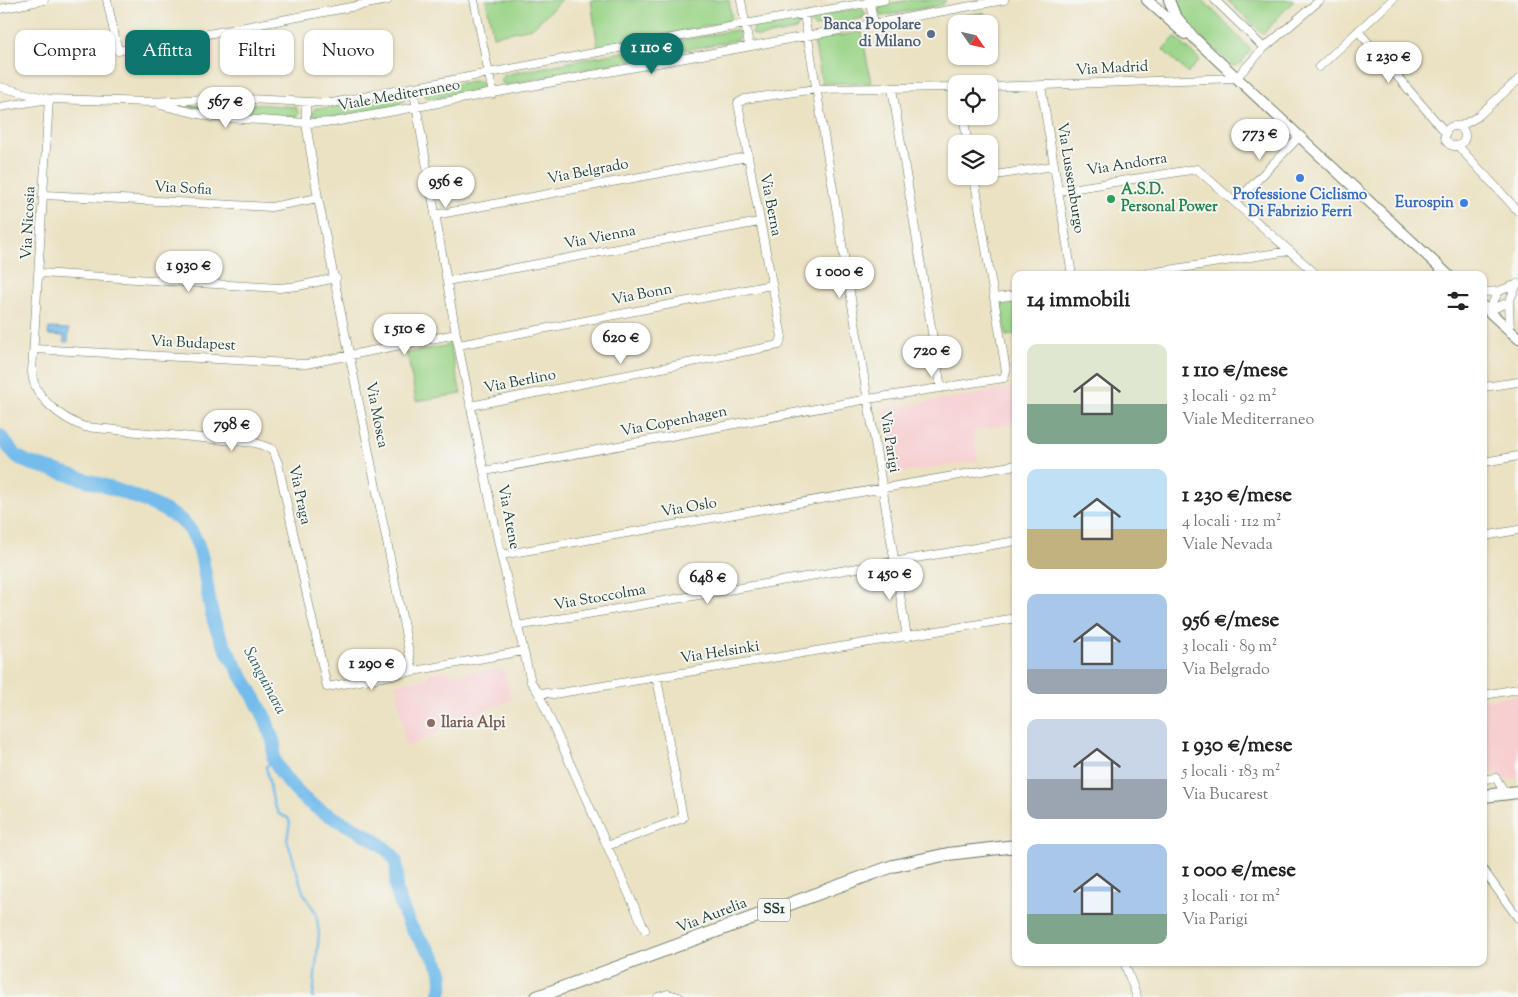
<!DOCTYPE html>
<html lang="it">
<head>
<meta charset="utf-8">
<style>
	body { margin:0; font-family:"Sorts Mill Goudy",serif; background:#f2f2f2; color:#222; height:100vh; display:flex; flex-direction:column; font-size:19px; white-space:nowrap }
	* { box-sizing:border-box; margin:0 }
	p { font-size:16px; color:#767676 }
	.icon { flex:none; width:28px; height:28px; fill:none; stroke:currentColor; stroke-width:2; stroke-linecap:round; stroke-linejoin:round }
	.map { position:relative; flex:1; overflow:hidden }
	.panel { position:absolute; left:1012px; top:271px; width:475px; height:695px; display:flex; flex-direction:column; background:#fff; border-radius:10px; box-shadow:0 1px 4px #0004 }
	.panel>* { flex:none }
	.guide { position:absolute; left:15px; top:30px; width:475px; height:45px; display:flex; gap:10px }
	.needle { width:32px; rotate:124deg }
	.tools { position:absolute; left:948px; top:15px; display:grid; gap:10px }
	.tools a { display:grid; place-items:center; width:50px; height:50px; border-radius:10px; background:#fff; box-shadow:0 1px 4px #0004; font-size:25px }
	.price { position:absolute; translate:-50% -42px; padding:0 11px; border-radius:18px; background:#fff; color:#222; font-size:16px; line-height:32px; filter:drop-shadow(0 1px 2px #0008) }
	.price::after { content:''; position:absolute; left:50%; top:30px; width:15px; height:11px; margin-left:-8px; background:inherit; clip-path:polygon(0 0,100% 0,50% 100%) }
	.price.on { background:#0f766e; color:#fff }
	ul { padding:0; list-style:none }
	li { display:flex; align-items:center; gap:15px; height:125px; padding:0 15px }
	li span { display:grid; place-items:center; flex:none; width:140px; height:100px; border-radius:10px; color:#555 }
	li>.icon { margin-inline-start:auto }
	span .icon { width:60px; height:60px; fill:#fffc; stroke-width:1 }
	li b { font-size:21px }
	h2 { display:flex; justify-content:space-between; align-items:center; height:60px; padding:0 15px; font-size:21px }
	.pill { padding:0 18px; border-radius:10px; background:#fff; box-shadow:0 1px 4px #0004; font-size:18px; line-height:45px }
	.pill.on { background:#0f766e; color:#fff }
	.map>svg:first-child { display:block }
</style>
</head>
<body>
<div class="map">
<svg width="1518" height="997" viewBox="0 0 1518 997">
	<rect width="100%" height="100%" fill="#f6f6f2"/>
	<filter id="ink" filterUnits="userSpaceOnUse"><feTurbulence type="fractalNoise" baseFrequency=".02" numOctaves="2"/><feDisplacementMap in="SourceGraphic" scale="10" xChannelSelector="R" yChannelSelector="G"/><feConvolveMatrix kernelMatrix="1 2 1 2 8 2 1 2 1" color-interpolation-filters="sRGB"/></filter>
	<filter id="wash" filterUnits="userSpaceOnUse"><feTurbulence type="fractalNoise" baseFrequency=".0096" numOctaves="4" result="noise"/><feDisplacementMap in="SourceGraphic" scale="20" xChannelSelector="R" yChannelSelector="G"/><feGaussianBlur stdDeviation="1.12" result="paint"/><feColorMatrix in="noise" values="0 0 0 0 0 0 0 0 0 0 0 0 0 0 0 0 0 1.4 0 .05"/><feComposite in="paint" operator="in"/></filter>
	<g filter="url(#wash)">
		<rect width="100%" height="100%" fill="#ebe2c3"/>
		<!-- built -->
		<path fill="#f7cfd1" d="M1016 387V424L973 431 978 461 893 474 883 409Z
			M503 669 512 699 406 747 396 684 427 679 429 673 447 670 450 674Z
			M1518 695V778L1500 780 1499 772 1484 774V700Z"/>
		<!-- green -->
		<path fill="#9ad487" stroke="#5c885e" d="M486 0H562L532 28 493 36Z
			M591 0H729L732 21 598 48Z
			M910 0H946L942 5 882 16 878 13 880 5Z
			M1174 0H1203L1251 50 1239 65 1233 66 1179 16Z
			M1227 0H1294L1263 34Z
			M861 8 866 14 863 18 815 27 809 23 812 17Z
			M984 12 986 24H956V51L951 17Z
			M794 20 799 24 796 30 758 37 752 34 755 26Z
			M735 30 741 34 737 40 505 85 500 81 503 75Z
			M862 32 871 83H822L814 40Z
			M1175 37 1200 60 1188 73 1163 50Z
			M478 80 483 85 480 90 430 99 424 95 427 89Z
			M400 94 405 99 400 105 327 118 315 117 312 114 315 108H325Z
			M244 103 296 107 299 114 296 117 244 114 186 106Z
			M1016 300V334L1006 336 1001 302Z
			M450 345 461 394 416 401 407 353Z"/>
		<!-- water -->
		<path fill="#73bceb" stroke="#497c90" d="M49 328 69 329 68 342H64V336L48 335Z"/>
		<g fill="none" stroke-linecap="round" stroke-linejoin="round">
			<!-- stream -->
			<path stroke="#73bceb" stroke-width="2.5" d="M273 758 266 767 274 805 279 814 288 818 290 823 287 839 303 892 316 913 319 934 313 997"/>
			<!-- river -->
			<path stroke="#73bceb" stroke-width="14" d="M0 436 15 455 27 462C65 474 162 499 187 526 209 551 204 600 217 630 230 661 252 689 266 720 267 723 273 741 274 744 275 749 272 754 274 759 277 768 284 777 290 784 317 819 362 824 391 854 400 864 396 876 396 887 397 897 403 909 407 919 420 950 452 959 439 997"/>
		</g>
	</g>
	<g filter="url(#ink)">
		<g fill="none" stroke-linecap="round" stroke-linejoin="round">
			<!-- minor casing -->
			<g stroke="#676" stroke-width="9">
				<path id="minor" d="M107 0 118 51 388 0
					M474 0 493 94
					M741 0 749 45
					M869 0 874 23
					M1215 0 1264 48
					M0 9 44 0
					M804 14 907 637
					M1358 31 1446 133
					M1319 67 1392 0
					M1041 86 1072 275
					M0 87 45 98
					M413 87 456 334 501 555 531 682 538 692 645 930
					M989 87 1236 78 1264 48 1320 0
					M892 88 941 388
					M49 99 32 372C33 397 62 419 85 427L256 443 272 449 278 463 327 687 523 651
					M306 104V123L318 198 413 672
					M161 105 212 117 306 123 334 122 1004 0
					M0 107 49 99 151 102 224 98 332 103 745 24 884 0
					M963 116 968 144
					M1445 136a10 10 0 1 1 20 0a10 10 0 1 1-20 0Z
					M1459 127 1477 117 1518 80
					M1458 146 1518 211
					M989 176 1054 166
					M1058 191 1197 169 1317 275
					M45 195 271 207 318 198
					M1236 202 1299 137
					M435 215 747 157
					M40 273 279 288 298 286 336 278
					M1137 275 1289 251
					M447 281 759 222
					M1484 292 1499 291 1518 284
					M995 298 1016 295
					M1488 311 1509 302
					M1488 311 1499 291
					M1510 332 1509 302 1517 284
					M459 345 771 285
					M34 349 306 364 456 334
					M1484 387 1518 382
					M470 406 779 345 782 337 738 103 745 99 816 89 956 87
					M1484 462 1518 456
					M485 471 868 399 1004 378 1006 371 974 176
					M1484 536 1518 530
					M501 555 1016 465
					M517 626 1016 541
					M538 692 554 694 1016 618
					M1484 695 1518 689
					M1484 779 1496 778 1505 793
					M607 846 683 818 657 678
					M1484 871 1518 918
					M1124 962 1137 997
					M658 997 668 994 679 997"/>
			</g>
			<!-- tertiary casing -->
			<g stroke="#676" stroke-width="12">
				<path id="tertiary" d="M1147 0 1185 34
					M1169 0 1175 15 1195 39 1448 275
					M1484 307 1518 338"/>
			</g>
			<!-- primary casing -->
			<g stroke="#676" stroke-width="14">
				<path id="primary" d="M1484 796 1518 792
					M537 997 893 866 948 854 1016 846"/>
			</g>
			<!-- minor -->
			<use href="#minor" stroke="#fff" stroke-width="8"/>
			<!-- tertiary -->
			<use href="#tertiary" stroke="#fff" stroke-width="10"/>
			<!-- primary -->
			<use href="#primary" stroke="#fff" stroke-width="12"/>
		</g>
	</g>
	<!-- markers -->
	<circle fill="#5c6f8a" stroke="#f6f6f2" stroke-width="2" cx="931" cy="34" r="5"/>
	<g fill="#3f7fe0" stroke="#f6f6f2" stroke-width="2">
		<circle cx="1300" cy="178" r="5"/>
		<circle cx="1464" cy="203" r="5"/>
	</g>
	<circle fill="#2e9e5b" stroke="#f6f6f2" stroke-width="2" cx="1111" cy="199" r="5"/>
	<circle fill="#8d6e63" stroke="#f6f6f2" stroke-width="2" cx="431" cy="723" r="5"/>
	<g text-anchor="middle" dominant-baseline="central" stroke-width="4" stroke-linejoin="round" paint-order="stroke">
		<!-- shield labels -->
		<rect fill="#f6f6f2" stroke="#60746d" stroke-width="1" x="758" y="898.5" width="32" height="23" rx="4"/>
		<g font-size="14" font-weight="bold" fill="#1f3d34">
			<text x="774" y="910">SS1</text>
		</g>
		<!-- service labels -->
		<g font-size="15" font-weight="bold" fill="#4e5e75" stroke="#f6f6f2" text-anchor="end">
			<text x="921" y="25">Banca Popolare<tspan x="921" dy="17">di Milano</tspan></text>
		</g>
		<!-- street labels -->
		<g font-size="15" fill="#1f3d34" stroke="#f6f6f2">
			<text transform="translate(1112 69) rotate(-3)">Via Madrid</text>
			<text transform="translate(399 96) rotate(-10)">Viale Mediterraneo</text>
			<text transform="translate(1127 165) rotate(-9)">Via Andorra</text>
			<text transform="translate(588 172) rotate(-11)">Via Belgrado</text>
			<text transform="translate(1070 178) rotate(81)">Via Lussemburgo</text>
			<text transform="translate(183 189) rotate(3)">Via Sofia</text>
			<text transform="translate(770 205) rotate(79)">Via Berna</text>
			<text transform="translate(29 223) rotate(-87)">Via Nicosia</text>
			<text transform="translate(600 238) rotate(-11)">Via Vienna</text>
			<text transform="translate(642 295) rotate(-11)">Via Bonn</text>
			<text transform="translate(193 344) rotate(3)">Via Budapest</text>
			<text transform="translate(520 382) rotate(-11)">Via Berlino</text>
			<text transform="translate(376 415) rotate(79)">Via Mosca</text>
			<text transform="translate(674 422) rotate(-11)">Via Copenhagen</text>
			<text transform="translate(889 442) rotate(81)">Via Parigi</text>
			<text transform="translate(299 495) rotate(78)">Via Praga</text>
			<text transform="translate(689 508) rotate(-10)">Via Oslo</text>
			<text transform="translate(508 517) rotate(79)">Via Atene</text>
			<text transform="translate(600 598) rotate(-10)">Via Stoccolma</text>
			<text transform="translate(720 653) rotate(-9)">Via Helsinki</text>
			<text transform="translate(712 916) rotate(-21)">Via Aurelia</text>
		</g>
		<!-- leisure labels -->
		<g font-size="15" font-weight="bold" fill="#27864d" stroke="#f6f6f2" text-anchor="start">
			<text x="1121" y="190">A.S.D.<tspan x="1121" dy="17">Personal Power</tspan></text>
		</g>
		<!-- shop labels -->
		<g font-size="15" font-weight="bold" fill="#366cbe" stroke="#f6f6f2">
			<text x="1300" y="195">Professione Ciclismo<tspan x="1300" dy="17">Di Fabrizio Ferri</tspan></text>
			<text x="1454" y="203" text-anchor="end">Eurospin</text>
		</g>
		<!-- education labels -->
		<g font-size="15" font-weight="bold" fill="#785e54" stroke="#f6f6f2" text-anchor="start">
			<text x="441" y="723">Ilaria Alpi</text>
		</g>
		<!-- water labels -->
		<g font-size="16" font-style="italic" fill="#345d62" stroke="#f6f6f2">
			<text transform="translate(264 681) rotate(62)">Sanguinara</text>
		</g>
	</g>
</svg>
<div class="tools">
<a><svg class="needle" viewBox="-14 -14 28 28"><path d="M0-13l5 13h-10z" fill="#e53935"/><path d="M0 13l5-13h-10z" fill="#767676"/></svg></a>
<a><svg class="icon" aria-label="locate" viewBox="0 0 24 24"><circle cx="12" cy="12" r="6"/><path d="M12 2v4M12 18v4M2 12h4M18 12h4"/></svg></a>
<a><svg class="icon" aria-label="layers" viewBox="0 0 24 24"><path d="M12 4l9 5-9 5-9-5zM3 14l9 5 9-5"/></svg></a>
</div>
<b class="price on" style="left:652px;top:75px">1 110 €</b>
<b class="price" style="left:1389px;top:84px">1 230 €</b>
<b class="price" style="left:226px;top:129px">567 €</b>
<b class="price" style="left:1260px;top:161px">773 €</b>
<b class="price" style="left:446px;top:209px">956 €</b>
<b class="price" style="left:189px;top:293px">1 930 €</b>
<b class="price" style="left:840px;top:299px">1 000 €</b>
<b class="price" style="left:405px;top:356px">1 510 €</b>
<b class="price" style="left:621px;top:365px">620 €</b>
<b class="price" style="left:932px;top:378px">720 €</b>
<b class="price" style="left:232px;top:452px">798 €</b>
<b class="price" style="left:890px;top:601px">1 450 €</b>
<b class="price" style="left:708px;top:605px">648 €</b>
<b class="price" style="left:372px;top:691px">1 290 €</b>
<div class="guide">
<a class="pill">Compra</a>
<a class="pill on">Affitta</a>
<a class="pill">Filtri</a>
<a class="pill">Nuovo</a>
</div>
<section class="panel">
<h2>14 immobili<svg class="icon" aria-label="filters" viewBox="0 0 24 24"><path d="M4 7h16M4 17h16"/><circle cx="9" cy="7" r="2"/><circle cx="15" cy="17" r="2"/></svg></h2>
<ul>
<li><span style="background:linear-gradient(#dfe7d0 60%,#7fa58c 0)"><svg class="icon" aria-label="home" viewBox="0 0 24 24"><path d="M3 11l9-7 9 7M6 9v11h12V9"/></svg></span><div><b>1 110 €/mese</b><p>3 locali · 92 m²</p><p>Viale Mediterraneo</p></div></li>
<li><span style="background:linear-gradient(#bfe0f5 60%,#c2b280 0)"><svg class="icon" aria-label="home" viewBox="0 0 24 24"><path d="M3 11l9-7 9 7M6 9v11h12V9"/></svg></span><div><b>1 230 €/mese</b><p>4 locali · 112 m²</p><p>Viale Nevada</p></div></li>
<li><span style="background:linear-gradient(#a9c7e8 75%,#9aa5b1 0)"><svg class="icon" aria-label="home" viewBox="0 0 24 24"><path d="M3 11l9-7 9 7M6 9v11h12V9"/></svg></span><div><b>956 €/mese</b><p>3 locali · 89 m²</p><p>Via Belgrado</p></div></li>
<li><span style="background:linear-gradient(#c9d6e8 60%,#9aa5b1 0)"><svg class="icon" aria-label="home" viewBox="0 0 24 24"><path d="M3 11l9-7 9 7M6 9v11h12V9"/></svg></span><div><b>1 930 €/mese</b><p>5 locali · 183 m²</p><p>Via Bucarest</p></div></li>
<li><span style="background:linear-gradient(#a9c7e8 70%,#7fa58c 0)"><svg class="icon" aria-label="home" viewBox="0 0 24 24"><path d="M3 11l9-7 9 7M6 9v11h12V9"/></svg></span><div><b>1 000 €/mese</b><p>3 locali · 101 m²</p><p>Via Parigi</p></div></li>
</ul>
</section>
</div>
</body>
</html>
